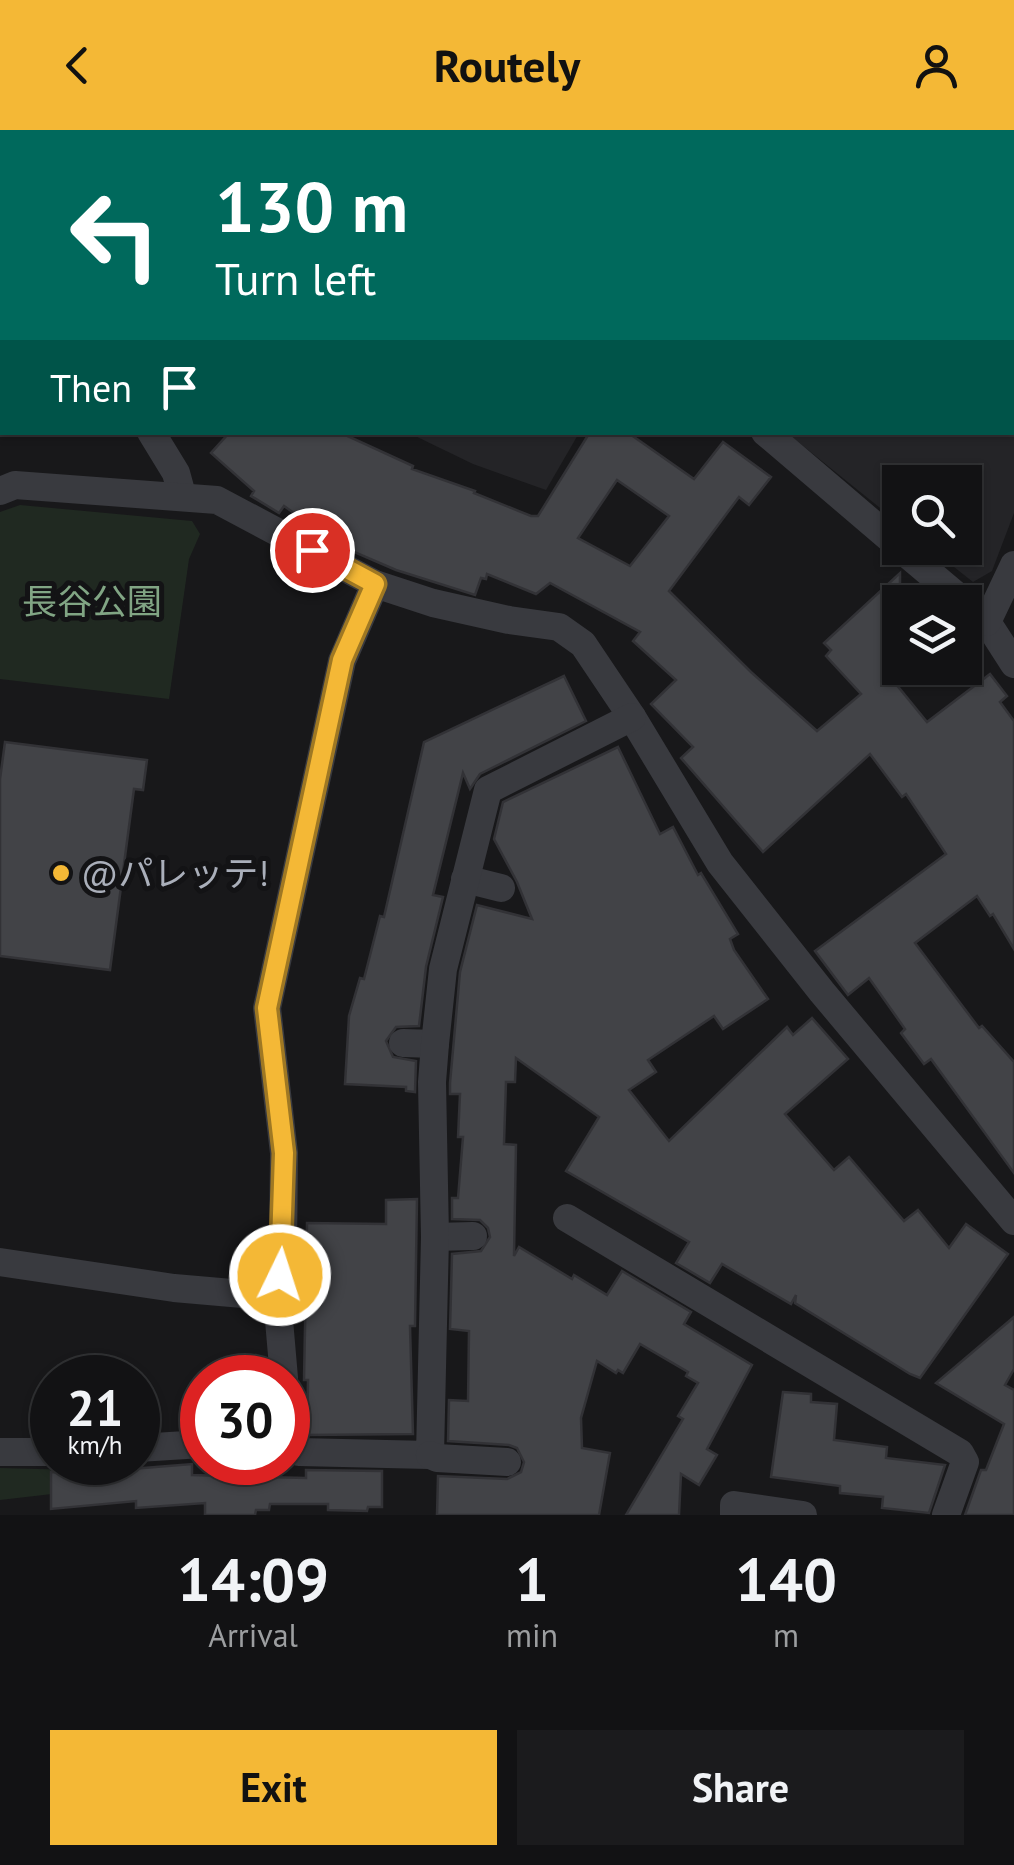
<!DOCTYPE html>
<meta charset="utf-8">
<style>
body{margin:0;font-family:"PT Sans","Noto Sans JP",sans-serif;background:#1b1b1d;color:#f1f3f6;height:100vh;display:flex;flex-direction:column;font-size:38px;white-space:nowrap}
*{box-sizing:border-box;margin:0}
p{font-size:32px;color:#9c9ea0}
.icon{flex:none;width:55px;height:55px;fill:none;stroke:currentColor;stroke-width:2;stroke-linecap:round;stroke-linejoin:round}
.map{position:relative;height:1385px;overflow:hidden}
.side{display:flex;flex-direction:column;background:#121214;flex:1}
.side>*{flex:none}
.hud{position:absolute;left:0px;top:0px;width:1015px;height:305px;box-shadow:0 2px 8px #0004,0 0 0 2px #313234;background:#00695c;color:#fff;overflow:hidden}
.controls{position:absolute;left:882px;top:335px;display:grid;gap:20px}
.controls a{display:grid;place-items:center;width:100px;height:100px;border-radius:0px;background:#121214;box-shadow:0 2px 8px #0004,0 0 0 2px #313234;font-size:50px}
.speed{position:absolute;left:30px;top:1225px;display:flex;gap:20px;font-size:50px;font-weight:700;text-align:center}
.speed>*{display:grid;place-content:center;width:130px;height:130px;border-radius:50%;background:#121214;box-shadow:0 2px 8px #0004,0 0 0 2px #313234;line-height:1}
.speed small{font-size:25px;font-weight:400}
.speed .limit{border:15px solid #d22;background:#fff;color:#111}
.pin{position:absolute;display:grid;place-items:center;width:85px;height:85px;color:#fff;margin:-42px;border:5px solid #fff;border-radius:50%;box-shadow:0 2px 10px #0007}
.me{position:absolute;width:110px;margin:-55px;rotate:4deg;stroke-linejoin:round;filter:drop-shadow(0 0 8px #0008)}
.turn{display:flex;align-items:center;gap:35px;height:210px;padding:0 50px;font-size:45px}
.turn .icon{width:130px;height:130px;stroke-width:2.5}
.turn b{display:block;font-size:70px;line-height:85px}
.then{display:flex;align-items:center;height:95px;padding:0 50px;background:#0003;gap:20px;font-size:38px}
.eta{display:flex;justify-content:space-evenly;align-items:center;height:170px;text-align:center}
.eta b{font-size:60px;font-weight:700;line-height:70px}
.button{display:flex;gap:20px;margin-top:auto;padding:20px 50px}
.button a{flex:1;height:115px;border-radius:0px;background:#f4b836;color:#111;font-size:40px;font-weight:700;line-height:115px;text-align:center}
.button a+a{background:#1b1b1d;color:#f1f3f6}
header{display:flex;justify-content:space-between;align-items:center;height:130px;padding:0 50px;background:#f4b836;color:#111;font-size:45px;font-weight:700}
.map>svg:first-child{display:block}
.built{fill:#242427}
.green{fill:#202921}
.building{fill:#424347;stroke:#323236;stroke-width:2.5;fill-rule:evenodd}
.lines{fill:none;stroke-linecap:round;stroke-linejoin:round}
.street{stroke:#393a3f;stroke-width:28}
.route-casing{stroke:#9f7823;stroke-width:25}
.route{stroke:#f4b836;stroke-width:18}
.poi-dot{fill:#f4b836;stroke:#131315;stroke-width:4}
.labels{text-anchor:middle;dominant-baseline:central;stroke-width:10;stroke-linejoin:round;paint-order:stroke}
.park-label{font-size:35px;fill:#81a584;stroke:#131315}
.poi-label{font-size:35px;fill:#aaafba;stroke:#131315;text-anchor:start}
</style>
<header><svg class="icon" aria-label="back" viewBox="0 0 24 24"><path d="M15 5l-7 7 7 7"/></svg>Routely<svg class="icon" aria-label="person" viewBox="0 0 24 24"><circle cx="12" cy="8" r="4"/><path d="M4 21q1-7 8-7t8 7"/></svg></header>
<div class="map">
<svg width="1014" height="1385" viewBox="0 0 1014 1385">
<rect width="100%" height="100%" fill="#18181a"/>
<g class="built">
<path d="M421,0H1014V383L992,441L973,452L930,418H965V352H900V394L787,303L1012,302V2Z"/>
<path d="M409,303L579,302V303L546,360L473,334Z"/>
</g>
<g class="green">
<path d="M20,375L192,391L200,404L189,429L169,569L0,549V382Z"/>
<path d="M0,1338L78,1340V1361L0,1370Z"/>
</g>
<g class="building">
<path d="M230,302H339L413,336L412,339L475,361L474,363L531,386H538L590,302H627L694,349L723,312L771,347L749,375L739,367L669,461L751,542L817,601L861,564L826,526L831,520L824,513L900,443V531L887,543L927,592L990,544L1007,566L1000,572L1014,591V819L993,784L990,786L977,766L915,813L979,898L982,896L1014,932V1043L931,929L924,934L901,903L905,899L869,848L848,865L815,821L946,724L906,664L902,667L870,624L763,722L681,628L693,617L651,574L676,550L633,511L640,502L550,453L536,464L487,444L486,449L481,448L475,465L396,440L340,416L284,376L279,383L251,366L254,361L211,323ZM617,350L669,386L630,436L578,408Z"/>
<path d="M564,546L586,591L480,644L470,659L463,643L433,765L443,767L426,837L419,896L396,897L386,911L393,927L416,931L415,962L406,961V957L345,954L349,886L360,848L364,849L380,786L384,787L424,612Z"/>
<path d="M5,612L147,630L143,660L134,659L110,840L0,826V649Z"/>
<path d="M618,617L660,704L673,697L698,745L701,743L738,804L730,809L734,820L768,869L723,899L714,886L648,930L656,942L629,960L669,1011L787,897L793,905L812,888L848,929L785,984L834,1040L849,1027L904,1091L918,1080L949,1118L966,1094L1008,1124L920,1248L910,1244L795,1173L796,1165L791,1174L722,1134L710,1153L676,1133L689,1112L566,1041L599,987L516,928L515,952H506L504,1014L516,1015L514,1126L519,1117L572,1149L574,1145L607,1165L622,1141L691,1182L684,1194L752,1235L707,1319L717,1325L699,1355L681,1344L679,1385H626L683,1289L678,1286L698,1253L686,1246L688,1242L640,1214L623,1243L618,1240L616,1243L597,1231L581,1288L582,1318L610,1323L599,1385H437L438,1346L507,1349L521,1342L524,1332L517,1318L509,1315L448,1311L449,1270L468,1271L469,1201L450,1199L452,1124L481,1121L490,1107L488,1098L480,1090L452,1089V1068H458L463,1007H458L460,964H450V953L460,842L477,775L532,789L517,752L494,709L503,672Z"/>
<path d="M417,1069L415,1196H410L413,1304L307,1305L308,1250H304L307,1093L386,1094V1070Z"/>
<path d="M1014,1187V1239L1005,1255L1014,1260V1385H965L981,1340H986L1004,1294L936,1253Z"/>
<path d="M783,1262L811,1264V1272L837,1274L834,1310L887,1317L886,1328L945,1335L929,1383L882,1378L883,1367L840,1363V1356L771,1347Z"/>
<path d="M192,1334V1345L306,1348V1340L382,1341V1377H368L367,1381L328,1380V1374H270L269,1380H256L255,1385H205V1373L136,1378V1371L51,1379V1342L119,1344V1340Z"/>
</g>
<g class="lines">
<g class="street">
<path d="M389,0L390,2"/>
<path d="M151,302L176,343L182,365"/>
<path d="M765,302L900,417"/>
<path d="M0,361L15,355L217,370L375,454L433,473L509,490L559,497L583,514L632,587L720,733L822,862L1014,1091"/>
<path d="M900,418L964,472"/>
<path d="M965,473L987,492L1014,534"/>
<path d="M987,492L1014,435"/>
<path d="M465,749L501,758"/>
<path d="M403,913L435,914"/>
<path d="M567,1088L960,1323L965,1332L946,1385"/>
<path d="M435,1107L473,1106"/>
<path d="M0,1132L174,1158L277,1167"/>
<path d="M284,1248L277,1167L283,1123L284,1023L267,878L342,531L375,454"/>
<path d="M288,1294L289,1316L299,1322L430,1325L435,1107L432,952L435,914L443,839L488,660L632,587"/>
<path d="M138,1318L202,1314"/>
<path d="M0,1322H52"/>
<path d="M430,1325L437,1328L507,1332"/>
<path d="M734,1385V1375L803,1385"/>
</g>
</g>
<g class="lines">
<defs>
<path id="route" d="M280,1145L284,1023L267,878L342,530L375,454L312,420"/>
</defs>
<use href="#route" class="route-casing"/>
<use href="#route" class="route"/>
</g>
<circle class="poi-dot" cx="61" cy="743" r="10"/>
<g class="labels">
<g class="park-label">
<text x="92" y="471">長谷公園</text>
</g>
<g class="poi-label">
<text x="81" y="743">@パレッテ!</text>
</g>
</g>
</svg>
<div class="controls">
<a><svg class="icon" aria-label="search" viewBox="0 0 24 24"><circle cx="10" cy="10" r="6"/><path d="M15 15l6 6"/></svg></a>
<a><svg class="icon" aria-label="layers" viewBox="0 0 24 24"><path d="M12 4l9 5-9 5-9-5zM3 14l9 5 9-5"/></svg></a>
</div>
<div class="speed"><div>21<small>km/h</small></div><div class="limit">30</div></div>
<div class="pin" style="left:312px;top:420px;background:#d93025"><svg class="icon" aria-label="arrive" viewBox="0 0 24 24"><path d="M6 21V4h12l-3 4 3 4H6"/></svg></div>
<svg class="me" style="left:280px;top:1145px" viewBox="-20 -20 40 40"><circle r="17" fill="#f4b836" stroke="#fff" stroke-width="3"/><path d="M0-11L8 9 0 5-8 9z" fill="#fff"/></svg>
<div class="hud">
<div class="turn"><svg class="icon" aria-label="left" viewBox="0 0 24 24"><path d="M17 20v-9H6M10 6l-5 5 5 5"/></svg><div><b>130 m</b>Turn left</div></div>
<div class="then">Then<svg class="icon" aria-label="arrive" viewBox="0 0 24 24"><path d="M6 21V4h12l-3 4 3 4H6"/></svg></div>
</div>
</div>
<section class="side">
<div class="eta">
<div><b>14:09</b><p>Arrival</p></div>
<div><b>1</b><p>min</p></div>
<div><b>140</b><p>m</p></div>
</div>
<div class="button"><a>Exit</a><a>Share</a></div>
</section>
